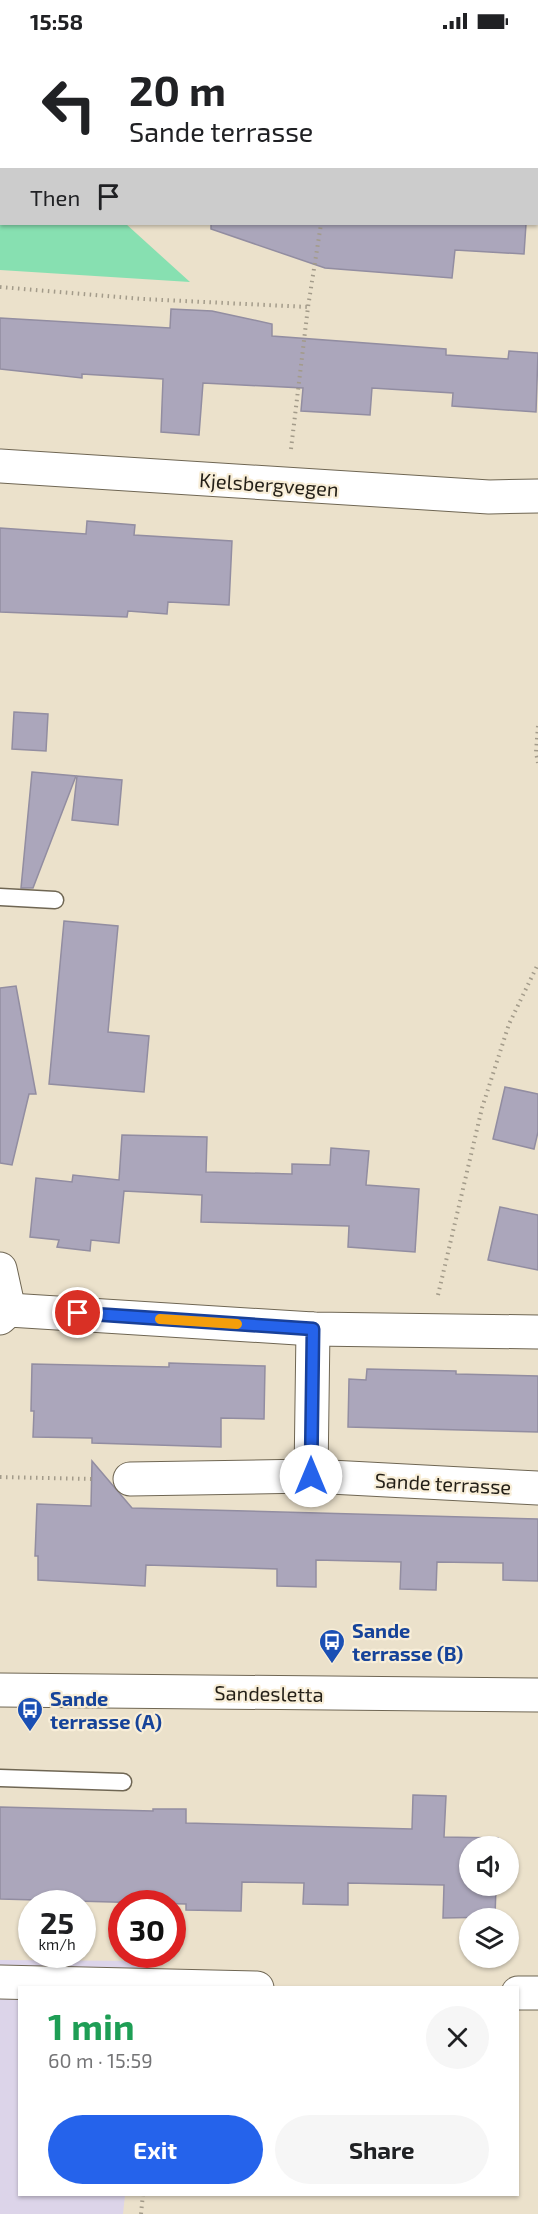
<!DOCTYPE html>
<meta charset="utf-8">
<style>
body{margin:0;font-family:"Exo 2",sans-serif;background:#f6f6f6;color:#202124;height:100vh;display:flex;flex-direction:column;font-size:22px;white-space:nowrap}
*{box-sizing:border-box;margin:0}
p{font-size:20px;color:#757577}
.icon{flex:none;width:33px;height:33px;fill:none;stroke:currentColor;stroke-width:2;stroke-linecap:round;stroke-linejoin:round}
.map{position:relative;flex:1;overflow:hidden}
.drawer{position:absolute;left:18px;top:1944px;width:501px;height:210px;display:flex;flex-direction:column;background:#fff;border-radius:0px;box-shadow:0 2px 4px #0004}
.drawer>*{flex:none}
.guide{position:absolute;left:0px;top:0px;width:538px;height:183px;box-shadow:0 2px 4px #0004;background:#fff;color:#202124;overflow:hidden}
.tools{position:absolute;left:459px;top:1794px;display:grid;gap:12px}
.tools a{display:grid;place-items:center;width:60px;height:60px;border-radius:50%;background:#fff;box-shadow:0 2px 4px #0004;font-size:30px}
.speed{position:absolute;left:18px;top:1848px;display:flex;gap:12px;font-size:30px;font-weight:700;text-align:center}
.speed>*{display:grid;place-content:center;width:78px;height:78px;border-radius:50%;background:#fff;box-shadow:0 2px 4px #0004;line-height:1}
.speed small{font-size:15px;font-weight:400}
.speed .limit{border:9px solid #d22;background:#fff;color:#111}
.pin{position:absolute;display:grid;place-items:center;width:51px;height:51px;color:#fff;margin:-26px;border:3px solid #fff;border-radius:50%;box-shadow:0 2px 6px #0007}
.me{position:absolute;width:66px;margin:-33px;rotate:0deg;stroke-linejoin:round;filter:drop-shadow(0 0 4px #0008)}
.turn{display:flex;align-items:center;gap:21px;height:126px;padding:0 30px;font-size:27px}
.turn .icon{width:78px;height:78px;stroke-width:2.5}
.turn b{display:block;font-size:42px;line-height:51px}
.then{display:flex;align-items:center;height:57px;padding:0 30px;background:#0003;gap:12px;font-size:22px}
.round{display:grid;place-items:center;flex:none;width:63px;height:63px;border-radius:32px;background:#f6f6f6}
.headline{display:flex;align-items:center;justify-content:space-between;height:102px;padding:0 30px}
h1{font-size:36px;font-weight:700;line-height:45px;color:#1e9e55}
.action{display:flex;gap:12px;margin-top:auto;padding:12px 30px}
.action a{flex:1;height:69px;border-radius:36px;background:#2563eb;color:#fff;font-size:24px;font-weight:700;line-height:69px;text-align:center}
.action a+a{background:#f6f6f6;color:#202124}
.status{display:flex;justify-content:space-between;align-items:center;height:42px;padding:0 30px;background:#fff;direction:ltr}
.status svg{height:16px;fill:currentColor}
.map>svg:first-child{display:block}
.commercial{fill:#dcd4e9}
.green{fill:#87e0b1}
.building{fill:#aba6bb;stroke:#928da1;stroke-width:1.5}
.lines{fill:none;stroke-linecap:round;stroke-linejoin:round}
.service-casing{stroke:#6f6653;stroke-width:19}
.minor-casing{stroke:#6f6653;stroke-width:35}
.tertiary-casing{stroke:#6f6653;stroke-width:35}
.path{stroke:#a39b8a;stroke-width:4;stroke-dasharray:1.5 4.5;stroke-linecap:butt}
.service{stroke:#fff;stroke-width:16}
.minor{stroke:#fff;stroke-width:33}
.tertiary{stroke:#fff;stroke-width:33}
.route-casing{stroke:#184099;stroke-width:15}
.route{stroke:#2563eb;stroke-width:10}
.slow{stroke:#f59e0b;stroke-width:10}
.labels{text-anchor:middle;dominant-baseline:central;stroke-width:4.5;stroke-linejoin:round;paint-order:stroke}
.street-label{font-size:20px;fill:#231f17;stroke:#f8eed8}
.transit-label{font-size:20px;font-weight:bold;fill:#164399;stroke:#f8eed8;text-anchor:start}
</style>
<div class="status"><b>15:58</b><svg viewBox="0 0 49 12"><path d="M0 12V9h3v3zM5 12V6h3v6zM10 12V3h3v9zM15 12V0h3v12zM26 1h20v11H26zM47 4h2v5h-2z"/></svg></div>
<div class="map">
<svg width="538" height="2172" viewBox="0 0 538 2172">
<rect width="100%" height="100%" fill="#ebe1cb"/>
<path class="commercial" d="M0,1918L148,1919L145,1945L20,1946V2152L125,2153L123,2172H0Z"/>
<path class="green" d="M0,67L2,182H126L190,240L0,228Z"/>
<g class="building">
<path d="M211,182H526L524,212L455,208L452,236L325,226L211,187Z"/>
<path d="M171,267L212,269L272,282V294L446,307V313L508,317L509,309L538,311L536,370L452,364L453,351L372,346L370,373L301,369L303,346L203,341L199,393L161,390L163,337L82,332V336L0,327V276L170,286Z"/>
<path d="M87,479L135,483L134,493L232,499L229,563L168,560L167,572L128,569L127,575L0,570V486L86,492Z"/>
<path d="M14,670L48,672L46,709L12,707Z"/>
<path d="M32,730L76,734L33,846H21Z"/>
<path d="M77,734L122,738L118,783L72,778Z"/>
<path d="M64,879L118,884L108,990L149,994L144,1050L49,1042Z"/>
<path d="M16,944L36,1052H29L12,1123L0,1121V946Z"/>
<path d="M505,1045L538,1052V1090L534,1107L493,1097Z"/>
<path d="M122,1093L207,1095L206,1130L292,1132V1122L330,1123L331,1106L369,1109L366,1143L419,1147L415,1210L348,1205L349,1184L201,1180L202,1153L124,1149L119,1201L91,1198L90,1209L57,1205L59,1198L30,1195L36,1136L72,1140L73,1133L119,1138Z"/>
<path d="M500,1165L538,1173V1228L488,1218Z"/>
<path d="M169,1321L265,1324L264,1377L221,1376V1405L92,1401V1396L33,1395L34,1369H31L32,1322L169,1325Z"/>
<path d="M367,1327L456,1329V1332L538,1334V1390L348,1385L349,1337L366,1338Z"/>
<path d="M92,1419L132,1466L538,1477V1539L503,1538V1521L437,1520L436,1548L400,1547L401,1520L316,1518V1545L277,1544V1527L146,1523L145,1544L38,1538V1514H35L37,1462L91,1464Z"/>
<path d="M413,1753L446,1754L444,1795L498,1796V1804H470V1844H496L495,1875L443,1876L444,1843L348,1841V1863L303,1862L304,1841L242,1840L241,1869L186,1868V1862L0,1857V1765L153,1769V1767H186V1781L412,1787Z"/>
</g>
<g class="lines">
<defs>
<g id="service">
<path d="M0,855L55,858"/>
<path d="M0,1736L123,1740"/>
</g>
<g id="minor">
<path d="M142,0L144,2"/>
<path d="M537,88H538"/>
<path d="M0,424L489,455L538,454"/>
<path d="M0,1227L9,1268"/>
<path d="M0,1276L9,1268L313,1287L538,1290"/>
<path d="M311,1434L313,1287"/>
<path d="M130,1437L311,1434L538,1446"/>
<path d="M0,1940L257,1946"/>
<path d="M518,1951H538"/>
</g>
<path id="tertiary" d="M0,1648L538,1653"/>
</defs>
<use href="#service" class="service-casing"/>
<use href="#minor" class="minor-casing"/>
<use href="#tertiary" class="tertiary-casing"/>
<g class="path">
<path d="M98,2L100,0"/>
<path d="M347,2V0"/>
<path d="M0,115L2,113"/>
<path d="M0,245L143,257L308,265"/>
<path d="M291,407L308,265L321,182"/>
<path d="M538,684L536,710L538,721"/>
<path d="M438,1253L482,1066L509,982L538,922"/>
<path d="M0,1435L95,1437"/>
<path d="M141,2172L143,2152"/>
</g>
<use href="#service" class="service"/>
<use href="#minor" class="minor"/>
<use href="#tertiary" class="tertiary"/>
</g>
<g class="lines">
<defs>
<path id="route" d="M78,1271L313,1287L311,1434"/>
</defs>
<use href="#route" class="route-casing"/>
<use href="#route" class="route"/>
<path class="slow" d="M160,1277L237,1282"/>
</g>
<defs>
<symbol id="bus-pin" viewBox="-11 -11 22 30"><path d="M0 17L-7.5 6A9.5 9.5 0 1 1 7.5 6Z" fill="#1a4fb4" stroke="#f8eed8"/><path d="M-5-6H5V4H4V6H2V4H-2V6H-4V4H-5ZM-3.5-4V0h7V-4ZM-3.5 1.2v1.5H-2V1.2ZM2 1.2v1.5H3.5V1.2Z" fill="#fff"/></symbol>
</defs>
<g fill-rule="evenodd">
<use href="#bus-pin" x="317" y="1585" width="30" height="40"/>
<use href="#bus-pin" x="15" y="1653" width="30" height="40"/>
</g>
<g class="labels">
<g class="street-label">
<text transform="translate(269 442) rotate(4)">Kjelsbergvegen</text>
<text transform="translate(443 1441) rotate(3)">Sande terrasse</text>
<text transform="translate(269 1651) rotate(1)">Sandesletta</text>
</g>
<g class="transit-label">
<text x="352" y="1588">Sande<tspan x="352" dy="23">terrasse (B)</tspan></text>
<text x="50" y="1656">Sande<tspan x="50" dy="23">terrasse (A)</tspan></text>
</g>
</g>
</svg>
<div class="tools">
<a><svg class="icon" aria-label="sound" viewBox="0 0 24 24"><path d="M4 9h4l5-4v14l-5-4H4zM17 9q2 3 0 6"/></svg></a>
<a><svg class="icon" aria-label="layers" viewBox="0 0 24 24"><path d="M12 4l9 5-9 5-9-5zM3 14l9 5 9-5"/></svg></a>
</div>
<div class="speed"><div>25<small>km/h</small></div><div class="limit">30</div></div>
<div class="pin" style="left:78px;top:1271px;background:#d93025"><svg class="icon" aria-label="arrive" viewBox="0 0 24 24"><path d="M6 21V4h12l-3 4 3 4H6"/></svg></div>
<svg class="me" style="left:311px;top:1434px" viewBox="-20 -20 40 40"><circle r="19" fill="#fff"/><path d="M0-13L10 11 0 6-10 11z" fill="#2563eb"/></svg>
<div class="guide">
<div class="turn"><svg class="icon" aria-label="left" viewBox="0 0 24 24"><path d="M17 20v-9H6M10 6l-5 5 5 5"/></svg><div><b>20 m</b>Sande terrasse</div></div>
<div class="then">Then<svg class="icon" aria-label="arrive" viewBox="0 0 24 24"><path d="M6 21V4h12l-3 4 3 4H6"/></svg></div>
</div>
<section class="drawer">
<div class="headline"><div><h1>1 min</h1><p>60 m · 15:59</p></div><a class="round"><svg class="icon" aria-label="close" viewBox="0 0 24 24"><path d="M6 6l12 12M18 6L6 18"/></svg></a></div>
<div class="action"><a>Exit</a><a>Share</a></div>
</section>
</div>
